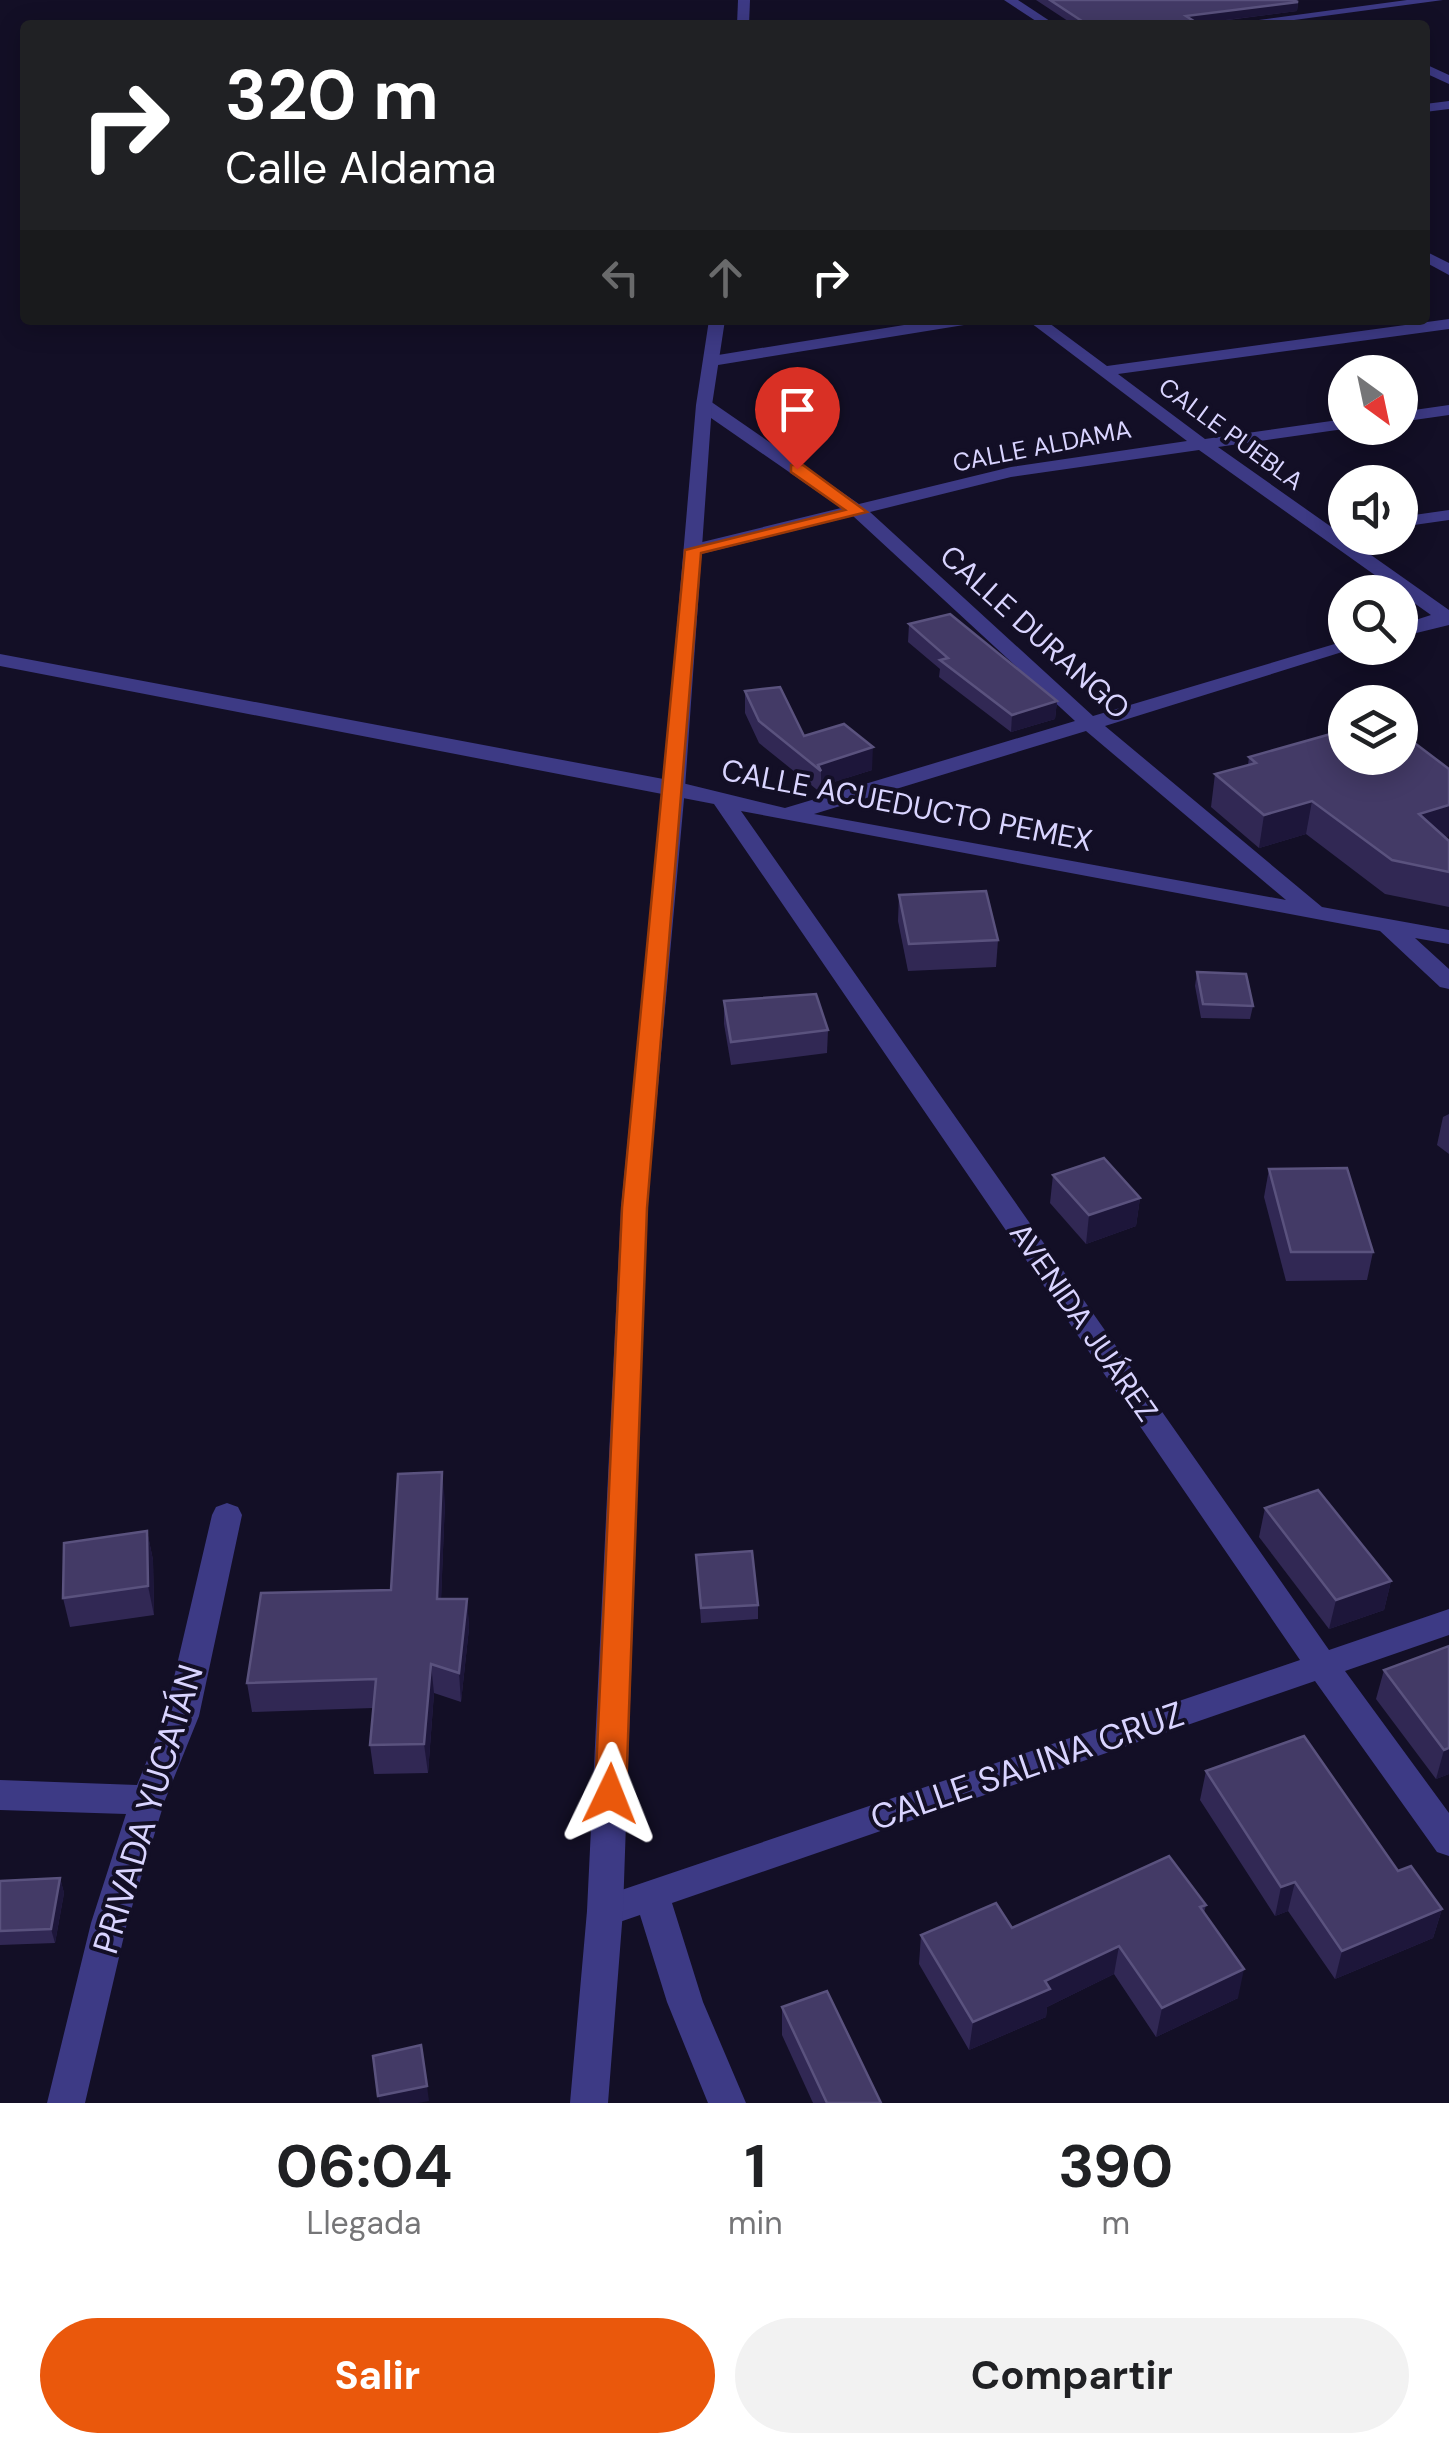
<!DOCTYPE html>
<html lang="es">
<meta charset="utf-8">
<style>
body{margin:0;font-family:"DM Sans",sans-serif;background:#f2f2f2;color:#202124;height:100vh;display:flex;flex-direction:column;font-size:38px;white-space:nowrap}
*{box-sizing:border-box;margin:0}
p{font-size:32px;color:#757577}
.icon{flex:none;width:55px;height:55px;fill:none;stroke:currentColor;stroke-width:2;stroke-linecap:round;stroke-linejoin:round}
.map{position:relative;height:2103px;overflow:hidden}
.details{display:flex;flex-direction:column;background:#fff;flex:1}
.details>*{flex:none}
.guide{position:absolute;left:20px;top:20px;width:1410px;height:305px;border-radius:10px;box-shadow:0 5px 25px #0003;background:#202124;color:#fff;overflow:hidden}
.needle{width:65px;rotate:147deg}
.fabs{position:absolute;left:1328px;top:355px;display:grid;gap:20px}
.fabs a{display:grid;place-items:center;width:90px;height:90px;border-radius:50%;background:#fff;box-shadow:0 5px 25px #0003;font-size:50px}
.pin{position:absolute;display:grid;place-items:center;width:85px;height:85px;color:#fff;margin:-102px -42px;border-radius:50% 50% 50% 0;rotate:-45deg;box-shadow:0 0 10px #0007}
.pin .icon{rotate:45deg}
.me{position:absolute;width:110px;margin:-55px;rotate:2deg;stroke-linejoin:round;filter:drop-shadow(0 0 8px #0008)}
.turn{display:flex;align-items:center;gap:35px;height:210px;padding:0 40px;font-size:45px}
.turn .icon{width:130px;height:130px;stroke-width:2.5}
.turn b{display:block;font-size:70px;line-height:85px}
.lanes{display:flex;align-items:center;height:95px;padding:0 40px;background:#0003;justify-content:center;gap:50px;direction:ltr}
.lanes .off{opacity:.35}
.eta{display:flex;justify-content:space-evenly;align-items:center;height:170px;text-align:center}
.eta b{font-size:60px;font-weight:700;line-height:70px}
.action{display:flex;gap:20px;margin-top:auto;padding:20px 40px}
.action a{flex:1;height:115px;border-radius:60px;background:#ea580c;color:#fff;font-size:40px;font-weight:700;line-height:115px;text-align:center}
.action a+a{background:#f2f2f2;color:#202124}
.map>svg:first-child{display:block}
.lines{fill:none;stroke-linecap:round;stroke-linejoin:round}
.minor{fill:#3d3a85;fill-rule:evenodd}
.tertiary{fill:#3d3a85;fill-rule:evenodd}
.wall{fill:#312854}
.shaded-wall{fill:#1d163a}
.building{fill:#433a66;stroke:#5a527e;stroke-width:2.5}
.route{fill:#ea580c;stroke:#983908;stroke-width:2.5}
.labels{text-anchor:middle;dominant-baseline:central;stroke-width:8;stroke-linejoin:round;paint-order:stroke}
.far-street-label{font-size:25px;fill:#d9d4ff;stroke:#130f26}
.street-label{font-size:30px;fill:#d9d4ff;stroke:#130f26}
.near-street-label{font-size:35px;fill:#d9d4ff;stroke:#130f26}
</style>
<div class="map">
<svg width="1449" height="2103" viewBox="0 0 1449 2103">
<rect width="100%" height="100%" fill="#130f26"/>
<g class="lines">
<g class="minor">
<path d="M1004,0H1018L1056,25H1042Z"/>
<path d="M1407,0H1443L1257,25H1221Z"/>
<path d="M1425,64L1449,75V84L1425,73Z"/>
<path d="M1449,101V109L1425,112V104Z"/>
<path d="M1425,251L1449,263V275L1425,262Z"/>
<path d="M1449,319V329L1118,374L1205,439L1345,419V428H1351L1218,447L1449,610V625L1400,637V625L1431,615L1199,450L1011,477L870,512L1093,716L1338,643L1345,641V648H1355L1105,726L1322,907L1449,930V944L1415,938L1449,969V989L1440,987L1380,931L741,811L1329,1650L1449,1609V1635L1345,1671L1449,1813V1856L1437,1852L1315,1681L672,1903L703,2002L746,2103H708L667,2002L640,1915L605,1927L592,1922L587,1911L592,1900L1300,1660L714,804L0,666V654L674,781L785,808L1075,721L853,516L693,556L686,554V546L841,508L698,409V401H710L859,504L1011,467L1187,441L1027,320H1045L1107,366ZM1086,731L1286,900L814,814Z"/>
<path d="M935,320H972L964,325L712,366L704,361L712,356Z"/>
<path d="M1449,405V415L1400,422V412Z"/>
<path d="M1449,510V520L1400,527V517Z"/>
<path d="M227,1503L238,1507L242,1515L199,1716L165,1800L127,1923L85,2103H47L91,1923L126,1814L0,1810V1780L137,1785L165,1716L212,1515L216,1507Z"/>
</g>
<g class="tertiary">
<path d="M738,0H750L749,25H737Z"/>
<path d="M709,320H725L712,405L685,788L647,1208L623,1911L608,2103H570L587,1911L621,1208L663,788L696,405Z"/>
</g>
</g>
<g class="wall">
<path d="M1036,0H1293L1298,2L1297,11L1198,24L1200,25H1074Z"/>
<path d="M909,624L1057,701L1055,719L1011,732L939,677L940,669L908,642Z"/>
<path d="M745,691L804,736L872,770L821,786V793L759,743L745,713Z"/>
<path d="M1249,757L1449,769V836L1445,837L1449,841V907L1385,894L1306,834L1259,848L1211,807L1215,774L1248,765Z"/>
<path d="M899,895L998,940L996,967L908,971L898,921Z"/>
<path d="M1197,972L1253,1006L1250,1019L1201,1018L1195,986Z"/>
<path d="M724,1001L828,1030L827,1053L731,1065L724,1024Z"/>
<path d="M1449,1114V1154L1437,1145L1443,1117Z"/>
<path d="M1269,1169L1373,1252L1367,1280L1286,1281L1264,1197Z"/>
<path d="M1053,1175L1140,1198L1136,1226L1086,1244L1050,1203Z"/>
<path d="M445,1501L441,1599H467L469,1628L461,1702L434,1693L428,1773L374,1774L370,1745L373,1708L252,1712L247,1683L391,1590Z"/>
<path d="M1265,1508L1391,1581L1384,1610L1329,1629L1259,1537Z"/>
<path d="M147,1531L153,1560L154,1615L70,1627L63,1598Z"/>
<path d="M696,1555L758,1605V1619L701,1623Z"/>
<path d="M1449,1646V1774L1436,1779L1376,1699L1384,1670Z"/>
<path d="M1206,1771L1398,1871L1442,1909L1433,1938L1335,1979L1288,1911L1275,1916L1200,1800Z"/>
<path d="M60,1878L64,1893L55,1943L0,1945V1881Z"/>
<path d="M1206,1905L1204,1913L1238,1998L1156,2037L1114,1974L1047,2007L1046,2017L969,2050L919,1964L921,1935L1012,1928Z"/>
<path d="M782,2007L881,2103H813L782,2035Z"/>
</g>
<g class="shaded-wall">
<path d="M1298,2L1297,11L1185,25L1186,16Z"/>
<path d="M1057,701L1055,719L1011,732L1012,715Z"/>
<path d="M873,747L872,770L821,786V771L818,765Z"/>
<path d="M1312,801L1306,834L1259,848L1264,815Z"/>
<path d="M1449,805V836L1413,848L1419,814Z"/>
<path d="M1140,1198L1136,1226L1086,1244L1089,1215Z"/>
<path d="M442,1472L445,1501L440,1628L437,1599Z"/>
<path d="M147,1531L153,1560L154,1615L148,1586Z"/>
<path d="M1391,1581L1384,1610L1329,1629L1336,1600Z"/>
<path d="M467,1599L469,1628L461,1702L459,1673Z"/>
<path d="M431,1664L434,1693L428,1773L424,1744Z"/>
<path d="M1449,1748V1774L1436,1779L1444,1750Z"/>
<path d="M60,1878L64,1893L55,1943L51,1929Z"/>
<path d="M1295,1882L1288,1911L1275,1916L1281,1887Z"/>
<path d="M1442,1909L1433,1938L1335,1979L1342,1951Z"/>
<path d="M1119,1946L1114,1974L1047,2007L1046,2017L969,2050L973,2022L1045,1981Z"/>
<path d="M1244,1969L1238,1998L1156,2037L1162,2008Z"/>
<path d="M427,2086L429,2101L418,2103H380L378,2096Z"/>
</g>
<g class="building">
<path d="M1050,0H1293L1298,2L1186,16L1200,25H1088Z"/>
<path d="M950,614L1057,701L1012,715L940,660L948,658L909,624Z"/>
<path d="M780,687L804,736L844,724L873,747L818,765L821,771L759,721L745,691Z"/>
<path d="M1345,730V758H1400V732L1449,769V805L1419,814L1449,841V872L1392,860L1312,801L1264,815L1215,774L1256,763L1249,757Z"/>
<path d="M986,891L998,940L909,944L899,895Z"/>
<path d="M1197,972L1246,974L1253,1006L1203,1004Z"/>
<path d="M816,994L828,1030L731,1042L724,1001Z"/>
<path d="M1104,1158L1140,1198L1089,1215L1053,1175Z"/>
<path d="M1347,1168L1373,1252H1291L1269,1169Z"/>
<path d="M442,1472L437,1599H467L459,1673L431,1664L424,1744L370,1745L376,1679L247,1683L261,1593L391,1590L398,1474Z"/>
<path d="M1318,1490L1391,1581L1336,1600L1265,1508Z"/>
<path d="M147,1531L148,1586L63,1598L64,1543Z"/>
<path d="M752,1551L758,1605L701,1608L696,1555Z"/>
<path d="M1449,1646V1748L1444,1750L1384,1670Z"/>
<path d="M1304,1736L1398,1871L1411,1866L1442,1909L1342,1951L1295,1882L1281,1887L1206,1771Z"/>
<path d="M1169,1856L1206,1905L1200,1907L1244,1969L1162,2008L1119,1946L1045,1981L1050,1989L973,2022L921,1935L996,1903L1012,1928Z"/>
<path d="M60,1878L51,1929L0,1931V1881Z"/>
<path d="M827,1991L881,2103H827L782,2007Z"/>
<path d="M421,2045L427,2086L378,2096L373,2056Z"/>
</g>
<path class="route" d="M791,465H803L867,512L701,553L647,1208L626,1794L621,1803L610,1807L599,1803L595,1794L622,1208L685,550L845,510L791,472Z"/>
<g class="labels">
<g class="far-street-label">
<text transform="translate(1231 434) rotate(36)">CALLE PUEBLA</text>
<text transform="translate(1042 446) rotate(-11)">CALLE ALDAMA</text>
</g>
<g class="street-label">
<text transform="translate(1035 632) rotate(42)">CALLE DURANGO</text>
<text transform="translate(907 805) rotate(11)">CALLE ACUEDUCTO PEMEX</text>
<text transform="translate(1084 1322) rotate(55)">AVENIDA JUÁREZ</text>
</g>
<g class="near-street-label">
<text transform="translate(1027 1766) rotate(-19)">CALLE SALINA CRUZ</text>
<text transform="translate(148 1809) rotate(-73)">PRIVADA YUCATÁN</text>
</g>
</g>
</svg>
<div class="fabs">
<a><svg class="needle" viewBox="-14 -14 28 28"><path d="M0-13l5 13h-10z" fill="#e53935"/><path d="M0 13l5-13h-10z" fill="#757577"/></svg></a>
<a><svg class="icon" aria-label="sound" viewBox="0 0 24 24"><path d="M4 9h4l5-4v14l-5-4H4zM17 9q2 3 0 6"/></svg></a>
<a><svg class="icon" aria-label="search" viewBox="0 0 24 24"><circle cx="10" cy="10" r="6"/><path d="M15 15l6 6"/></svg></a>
<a><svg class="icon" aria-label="layers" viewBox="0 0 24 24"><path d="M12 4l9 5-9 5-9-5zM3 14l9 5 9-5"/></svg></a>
</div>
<div class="pin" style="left:797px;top:469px;background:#d93025"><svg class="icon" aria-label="arrive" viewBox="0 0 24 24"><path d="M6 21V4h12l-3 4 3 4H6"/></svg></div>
<svg class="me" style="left:610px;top:1794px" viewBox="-20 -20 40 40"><path d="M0-17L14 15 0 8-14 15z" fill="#ea580c" stroke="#fff" stroke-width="4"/></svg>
<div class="guide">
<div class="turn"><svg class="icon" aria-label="right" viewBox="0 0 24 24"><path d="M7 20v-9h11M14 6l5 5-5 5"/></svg><div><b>320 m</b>Calle Aldama</div></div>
<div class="lanes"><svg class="icon off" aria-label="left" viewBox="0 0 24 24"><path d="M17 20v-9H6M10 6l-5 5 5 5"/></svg><svg class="icon off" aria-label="ahead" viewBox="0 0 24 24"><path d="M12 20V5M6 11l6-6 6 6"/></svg><svg class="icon" aria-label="right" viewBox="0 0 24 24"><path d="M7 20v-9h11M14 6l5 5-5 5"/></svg></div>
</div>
</div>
<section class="details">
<div class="eta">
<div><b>06:04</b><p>Llegada</p></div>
<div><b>1</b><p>min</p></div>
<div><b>390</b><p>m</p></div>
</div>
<div class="action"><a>Salir</a><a>Compartir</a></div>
</section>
